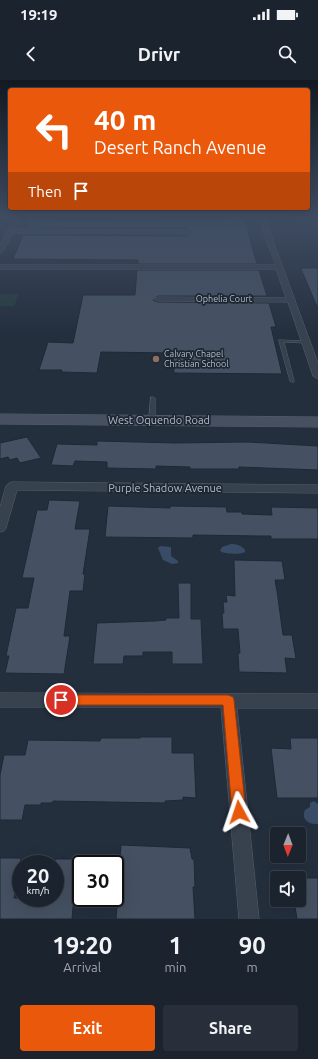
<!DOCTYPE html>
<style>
body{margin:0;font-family:Ubuntu,sans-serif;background:#282f3a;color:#f1f3f6;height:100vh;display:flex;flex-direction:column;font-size:15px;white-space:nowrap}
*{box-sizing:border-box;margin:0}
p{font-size:13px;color:#a0a4aa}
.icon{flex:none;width:22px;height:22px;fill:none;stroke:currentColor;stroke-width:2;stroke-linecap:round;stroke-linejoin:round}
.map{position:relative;height:839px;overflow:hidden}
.drawer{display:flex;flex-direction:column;background:#1b232e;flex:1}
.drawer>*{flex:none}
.top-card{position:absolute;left:8px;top:8px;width:302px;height:122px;border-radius:4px;box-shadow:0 4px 16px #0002,0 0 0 1px #39404a;background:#ea580c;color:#fff;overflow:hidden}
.needle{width:26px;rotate:181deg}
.controls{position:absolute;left:270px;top:747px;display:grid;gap:8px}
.controls a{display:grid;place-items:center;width:36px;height:36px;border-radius:4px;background:#1b232e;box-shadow:0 4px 16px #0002,0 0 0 1px #39404a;font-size:20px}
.speed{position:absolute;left:12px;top:775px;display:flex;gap:8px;font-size:20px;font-weight:700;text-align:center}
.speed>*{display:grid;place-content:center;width:52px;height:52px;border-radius:50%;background:#1b232e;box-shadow:0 4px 16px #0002,0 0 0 1px #39404a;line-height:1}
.speed small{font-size:10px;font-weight:400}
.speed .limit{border:2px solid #111;border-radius:6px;background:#fff;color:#111}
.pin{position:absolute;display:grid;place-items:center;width:34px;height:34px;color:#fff;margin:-17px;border:2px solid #fff;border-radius:50%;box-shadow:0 1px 4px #0007}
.me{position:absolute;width:44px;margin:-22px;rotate:355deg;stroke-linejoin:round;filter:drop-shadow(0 0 3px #0008)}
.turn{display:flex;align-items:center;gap:14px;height:84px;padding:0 20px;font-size:18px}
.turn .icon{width:52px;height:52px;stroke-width:2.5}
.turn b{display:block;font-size:28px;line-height:34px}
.then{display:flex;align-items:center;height:38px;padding:0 20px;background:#0003;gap:8px;font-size:15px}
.eta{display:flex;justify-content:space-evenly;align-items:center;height:68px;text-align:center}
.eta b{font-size:24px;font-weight:700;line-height:28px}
.button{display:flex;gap:8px;margin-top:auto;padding:8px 20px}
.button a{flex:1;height:46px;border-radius:4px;background:#ea580c;color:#fff;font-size:16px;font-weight:700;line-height:46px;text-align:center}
.button a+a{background:#282f3a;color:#f1f3f6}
.status{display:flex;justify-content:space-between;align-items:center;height:28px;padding:0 20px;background:#1b232e;direction:ltr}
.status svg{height:11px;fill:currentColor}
header{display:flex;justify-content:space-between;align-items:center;height:52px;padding:0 20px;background:#1b232e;font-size:18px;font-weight:700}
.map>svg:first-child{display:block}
.green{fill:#263c3f}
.water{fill:#394c67}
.building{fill:#455162;stroke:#1f2835}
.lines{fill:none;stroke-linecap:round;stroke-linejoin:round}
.lane-casing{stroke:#565f6c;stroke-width:1}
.street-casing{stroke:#565f6c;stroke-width:1}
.secondary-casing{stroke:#565f6c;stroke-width:1}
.lane{fill:#38414e;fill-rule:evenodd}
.street{fill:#38414e;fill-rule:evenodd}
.secondary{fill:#465061;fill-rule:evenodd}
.route{fill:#ea580c;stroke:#983908}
.education-dot{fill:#8d6e63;stroke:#1d2633;stroke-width:1.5}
.labels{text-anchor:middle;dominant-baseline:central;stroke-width:3.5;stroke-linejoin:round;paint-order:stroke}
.far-street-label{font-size:9px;fill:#b4bcc9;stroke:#1d2633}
.far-poi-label{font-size:9px;fill:#b4bcc9;stroke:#1d2633;text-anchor:start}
.street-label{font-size:11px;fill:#b4bcc9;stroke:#1d2633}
</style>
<div class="status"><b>19:19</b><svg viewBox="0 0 49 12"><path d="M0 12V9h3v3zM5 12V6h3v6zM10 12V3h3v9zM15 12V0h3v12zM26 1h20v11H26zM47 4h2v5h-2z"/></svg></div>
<header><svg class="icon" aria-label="back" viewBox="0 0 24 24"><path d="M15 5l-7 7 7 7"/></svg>Drivr<svg class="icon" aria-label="search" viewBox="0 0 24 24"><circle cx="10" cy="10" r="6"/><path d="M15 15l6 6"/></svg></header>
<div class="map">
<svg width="318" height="839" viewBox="0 0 318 839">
<rect width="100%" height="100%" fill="#242f3e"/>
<path class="green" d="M0,214H19L14,226H0Z"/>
<g class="water">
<path d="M231,464C237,464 242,466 245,470V472C241,475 224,474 220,471L222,467Z"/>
<path d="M160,466L171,467V476L178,481V483L172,484L163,480L158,468Z"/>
<path d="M314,721L318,724V744C308,745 301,739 305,730L310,727V723Z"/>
</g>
<g class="building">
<path d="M226,136L244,137L257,184H138V180L13,179L23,155L187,156L191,152L187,148H27L31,139L156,142V139H226Z"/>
<path d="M302,188H318V229L301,189Z"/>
<path d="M137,190H259L267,216H158L153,220L158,222L269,223L276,247H271L282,294L174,293L173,273L101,272L97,293L61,292L62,290H39L48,262L73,263L83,215H135Z"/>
<path d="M27,357L41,378L20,383L17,378L10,380L8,377L0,379V363Z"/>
<path d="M97,361L175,363L248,362L318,366V390L239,387V389H190V387L156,386V389L107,388V382L75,381L73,386L51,385L57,364L97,365Z"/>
<path d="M49,420L80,421L75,449H90L83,494H85L83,511H70L64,556H70L64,594L5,593L9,576H6L16,528H28L34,498H22L37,430H47Z"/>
<path d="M108,426L170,428V426L226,427L227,432H242V434L272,435L271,427L318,428V459H271V456H262L193,455V458L105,457Z"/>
<path d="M234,480L282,481L285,500H275L277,511L283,555H292L296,579L285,578L287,593L239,592L238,573H240L238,549H223L222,533H224L223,522H227L226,515L235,516Z"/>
<path d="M178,503H191V539H201L203,584H172V572H143V576H124L123,584H93L97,543L155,541L166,540V538H179Z"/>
<path d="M141,657H172V673H194L196,718L183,717V720L165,721V723L53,721L52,723H41V725H25L22,740H0V695L4,675H25L28,660L100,661L101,658H140Z"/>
<path d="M290,658H318V718H277L271,668L291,669Z"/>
<path d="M121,765L190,768L192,779H194L195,807H193L195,839H116Z"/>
<path d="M0,778H21L14,818H55V779H77L72,839H0Z"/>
<path d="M299,798H318V839H297L294,820H299Z"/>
</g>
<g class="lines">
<defs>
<g id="lane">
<path d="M279,260L306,261L308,262L306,263L284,262L294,301V302H292L290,301L279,261Z"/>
<path d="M151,317H153L155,318V340L152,342L149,340Z"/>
</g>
<g id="street">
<path d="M16,136H22L15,149L187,150L190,152L187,154L13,153L3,171L0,173V165Z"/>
<path d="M258,136H264L318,283V299L313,296L288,222L158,221L154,219L158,217L286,218L276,189H0V185H275Z"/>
<path d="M12,402L318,405V413L17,410L6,448L4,451L0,452V427L6,406L8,404Z"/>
<path d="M0,613L318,614V628H237L259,839H239L221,627H0Z"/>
</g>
<path id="secondary" d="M0,334L318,337V347L0,344Z"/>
</defs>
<use href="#lane" class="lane-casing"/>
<use href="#street" class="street-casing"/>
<use href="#secondary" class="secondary-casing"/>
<use href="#lane" class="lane"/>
<use href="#street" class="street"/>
<use href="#secondary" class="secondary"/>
</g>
<linearGradient id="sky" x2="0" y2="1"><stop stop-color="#141a22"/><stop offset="0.54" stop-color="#3f4d63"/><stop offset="1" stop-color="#3f4d63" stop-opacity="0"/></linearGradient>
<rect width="318" height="253" fill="url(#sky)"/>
<path class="route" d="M61,615H228L233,617L234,620L246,732L244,737L239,739L234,737L232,732L223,625H61L57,624L55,620L57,617Z"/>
<circle class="education-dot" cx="156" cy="279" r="4"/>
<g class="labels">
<g class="far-street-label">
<text x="224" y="219">Ophelia Court</text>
</g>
<g class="far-poi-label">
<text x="164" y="274">Calvary Chapel<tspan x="164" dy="10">Christian School</tspan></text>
</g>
<g class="street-label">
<text x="159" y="340">West Oquendo Road</text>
<text x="165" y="408">Purple Shadow Avenue</text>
</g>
</g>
</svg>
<div class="controls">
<a><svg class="needle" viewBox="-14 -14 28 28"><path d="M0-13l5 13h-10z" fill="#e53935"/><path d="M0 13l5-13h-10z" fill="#a0a4aa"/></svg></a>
<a><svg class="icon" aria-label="sound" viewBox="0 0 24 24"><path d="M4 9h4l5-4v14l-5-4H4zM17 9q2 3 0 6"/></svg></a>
</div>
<div class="speed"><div>20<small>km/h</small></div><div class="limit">30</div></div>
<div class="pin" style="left:61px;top:620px;background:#d93025"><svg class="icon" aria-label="arrive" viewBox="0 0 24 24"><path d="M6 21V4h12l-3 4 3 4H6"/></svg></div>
<svg class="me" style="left:239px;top:732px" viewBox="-20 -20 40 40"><path d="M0-17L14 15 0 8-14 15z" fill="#ea580c" stroke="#fff" stroke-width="4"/></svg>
<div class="top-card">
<div class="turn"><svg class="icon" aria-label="left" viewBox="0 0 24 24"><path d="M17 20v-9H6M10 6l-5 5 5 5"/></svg><div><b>40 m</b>Desert Ranch Avenue</div></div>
<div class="then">Then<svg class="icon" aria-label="arrive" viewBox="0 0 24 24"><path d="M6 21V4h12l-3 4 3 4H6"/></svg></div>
</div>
</div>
<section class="drawer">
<div class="eta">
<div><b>19:20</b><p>Arrival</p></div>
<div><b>1</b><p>min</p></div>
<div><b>90</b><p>m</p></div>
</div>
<div class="button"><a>Exit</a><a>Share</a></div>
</section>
